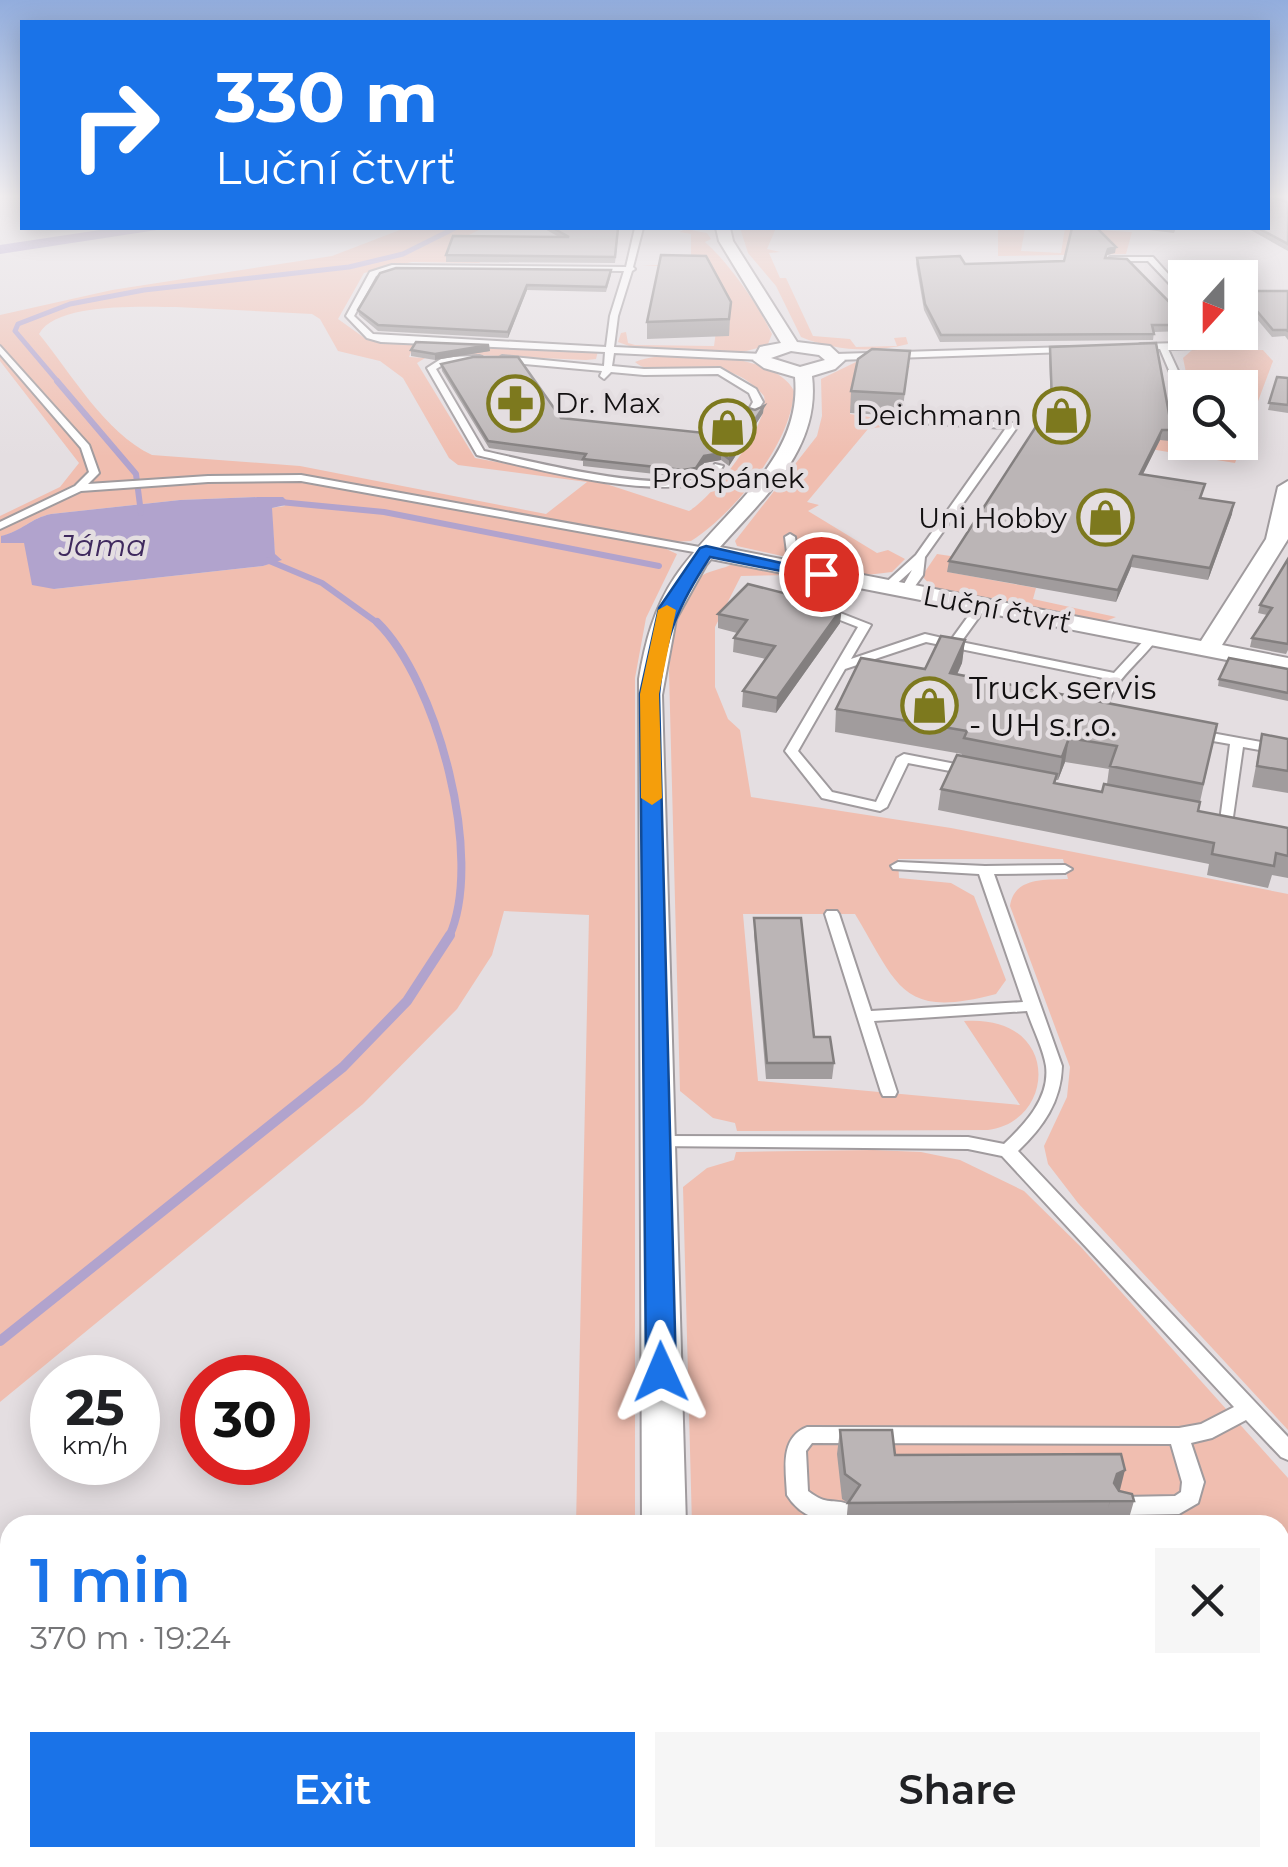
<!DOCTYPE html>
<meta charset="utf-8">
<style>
body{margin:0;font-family:Montserrat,sans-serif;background:#f6f6f6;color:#202124;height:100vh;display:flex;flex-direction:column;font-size:38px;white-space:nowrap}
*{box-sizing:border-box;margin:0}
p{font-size:32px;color:#757577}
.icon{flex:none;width:55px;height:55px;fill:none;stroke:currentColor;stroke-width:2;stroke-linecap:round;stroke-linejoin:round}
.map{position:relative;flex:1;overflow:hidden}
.panel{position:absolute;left:0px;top:1515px;width:1290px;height:352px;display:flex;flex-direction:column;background:#fff;border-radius:30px 30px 0 0;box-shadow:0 5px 25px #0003}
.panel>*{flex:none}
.banner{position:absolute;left:20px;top:20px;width:1250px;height:210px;border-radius:0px;box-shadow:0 5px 25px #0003;background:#1a73e8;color:#fff;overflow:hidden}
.needle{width:65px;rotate:201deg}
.tools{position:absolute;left:1168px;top:260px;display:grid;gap:20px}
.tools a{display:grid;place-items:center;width:90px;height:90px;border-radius:0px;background:#fff;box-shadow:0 5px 25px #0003;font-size:50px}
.speed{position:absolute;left:30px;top:1355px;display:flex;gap:20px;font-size:50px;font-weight:700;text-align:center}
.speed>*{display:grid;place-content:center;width:130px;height:130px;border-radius:50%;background:#fff;box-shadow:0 5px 25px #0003;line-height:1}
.speed small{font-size:25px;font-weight:400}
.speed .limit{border:15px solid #d22;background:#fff;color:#111}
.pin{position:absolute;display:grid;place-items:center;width:85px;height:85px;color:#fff;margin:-42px;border:5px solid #fff;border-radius:50%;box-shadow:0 2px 10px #0007}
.me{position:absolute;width:110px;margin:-55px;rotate:359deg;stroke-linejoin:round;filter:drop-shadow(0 0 8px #0008)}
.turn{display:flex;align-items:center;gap:35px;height:210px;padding:0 30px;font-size:45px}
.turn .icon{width:130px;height:130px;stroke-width:2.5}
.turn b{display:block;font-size:70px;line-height:85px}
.round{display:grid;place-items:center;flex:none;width:105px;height:105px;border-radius:0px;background:#f6f6f6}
.headline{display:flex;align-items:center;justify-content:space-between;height:170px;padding:0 30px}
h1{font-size:60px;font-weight:600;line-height:75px;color:#1a73e8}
.cta{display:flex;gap:20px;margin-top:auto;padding:20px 30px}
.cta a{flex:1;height:115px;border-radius:0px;background:#1a73e8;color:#fff;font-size:40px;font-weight:600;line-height:115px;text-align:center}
.cta a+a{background:#f6f6f6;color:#202124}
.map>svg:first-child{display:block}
.green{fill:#f0beb0;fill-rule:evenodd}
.water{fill:#b1a3cd}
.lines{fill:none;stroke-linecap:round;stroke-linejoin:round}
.stream-far3{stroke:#b1a3cd;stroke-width:5}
.stream-far2{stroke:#b1a3cd;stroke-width:6}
.stream-far1{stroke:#b1a3cd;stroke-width:8}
.stream{stroke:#b1a3cd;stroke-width:10}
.service-casing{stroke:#a09b9e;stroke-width:4}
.minor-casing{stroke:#a09b9e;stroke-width:4}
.primary-casing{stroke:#bdbcbc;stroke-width:4}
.service{fill:#fff;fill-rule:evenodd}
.minor{fill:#fff;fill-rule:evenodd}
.primary{fill:#f8d4fb;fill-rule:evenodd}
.wall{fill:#a19c9d;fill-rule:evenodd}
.shaded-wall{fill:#837f7f}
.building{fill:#bbb5b6;stroke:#837f7f;stroke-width:2.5}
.route{fill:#1a73e8;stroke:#114b97;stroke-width:2.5}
.slow{fill:#f59e0b}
.labels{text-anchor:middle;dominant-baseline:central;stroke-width:9;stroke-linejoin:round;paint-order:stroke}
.far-poi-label{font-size:28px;fill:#121011;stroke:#e4dee1;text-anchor:end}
.far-street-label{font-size:28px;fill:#121011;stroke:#e4dee1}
.far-water-label{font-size:30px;font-style:italic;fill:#3f295e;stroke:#e4dee1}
.poi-label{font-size:32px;fill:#121011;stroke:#e4dee1;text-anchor:start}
</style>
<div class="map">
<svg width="1288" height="1867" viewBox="0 0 1288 1867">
<rect width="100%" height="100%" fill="#e4dee1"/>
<g class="green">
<path d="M405,228H483L465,237L480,263L412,262L364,273L338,319L366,339L598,351L596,359L586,360L411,352L409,357L425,358L417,363L475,458L594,480L689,511C713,497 771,423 764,396C720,344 660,385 635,362C670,347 776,353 794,391C792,442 734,514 691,541L669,542L328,479L329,485L662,547L677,554L646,618L635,678V1525H576L589,915L504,911L492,955L457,1009L363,1104L0,1402V516L60,487L79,463L0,361V315L112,290L332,256ZM176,307L312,314L320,319L338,351L380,361L403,378L449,458L458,465L587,482L546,514L300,466L152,455C105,433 71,373 39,334C56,302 143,307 176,307ZM258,497H281L285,506L271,508L275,555L281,559L263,566L54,589L24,543H7L2,536C22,531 31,518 51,514L180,500Z"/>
<path d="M740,228H776L767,249L780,252L769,253L780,278H786L813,336L850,339L856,347L897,346L894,338L906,337L908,344C873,353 835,351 801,337L776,286L748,253Z"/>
<path d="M998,228H1025L1021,251L1061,253L1065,228L1132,232L1126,254L998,256Z"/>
<path d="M686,229L707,233L711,239L705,242C729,263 758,305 772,334L768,344C731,362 672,349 632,347L618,342L621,333L626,332L628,343L635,345L714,346L720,302L696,268L642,265H700L691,260V234L679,232Z"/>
<path d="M1192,350H1263L1273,361L1235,463L1053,433L1240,442V388L1189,387L1183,358Z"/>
<path d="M858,361L906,363L910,367L857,380L850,414L908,423L868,429L807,502L819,505L808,511L877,553L888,550L905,559L892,572L867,575L737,546L735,541L817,436L822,416L821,379Z"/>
<path d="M937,554L957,557L948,572L1036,588L1033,599L1116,617L1106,621L932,587L922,576Z"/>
<path d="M732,564L795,575L741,576L715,627V687L728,719L740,730L751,797L951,828L1288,894V1430L1078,1203L1048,1164L1044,1146L1067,1097L1070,1067L1010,906C1014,877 1045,880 1068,879L1063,859H898L899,878L951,883L974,896L1006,980L996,994C901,1019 899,987 855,914H743L758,1081L1020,1105L964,1021C1061,1014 1057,1121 988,1130L737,1131L735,1123L713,1118L680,1091L669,672C672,643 677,594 703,575C711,570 724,569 732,564Z"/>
<path d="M873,1150L921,1152L960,1160L1024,1191L1080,1246L1288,1478V1867H702V1858H1280V1525H692L683,1187L707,1168L734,1160L736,1152Z"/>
</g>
<g class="water">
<path d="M113,228H170L0,254V245Z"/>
<path d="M258,497H283L290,504L272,508L275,554L282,560L263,566L54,589L32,585L24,543H1V536C22,531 31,518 51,514L180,500Z"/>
</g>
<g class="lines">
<path class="stream-far3" d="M59,383L15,331L18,324L70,304L144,290L349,267L403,254L455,228"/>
<g class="stream-far2">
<path d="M57,381L136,474L141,513"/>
<path d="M280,502L384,512L659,566"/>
<path d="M267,560L322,583L379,624"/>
</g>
<path class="stream-far1" d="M377,622C437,680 485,859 449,937"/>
<path class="stream" d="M0,1341L343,1067L407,1001L450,935"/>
<defs>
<g id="service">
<path d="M635,228H643L633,267L635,269L632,271L618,316L614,347L762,354L766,357L762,360L614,353L612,366L644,369L720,368L756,389L763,402L756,413L748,411L753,402L749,393L718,374L644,375L611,372L604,379L600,376L602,371L502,362L498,359L502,356L604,366L605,352L381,342L367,338L346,316L370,272L392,265L626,267ZM396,269L624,271L610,316L606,347L373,334L354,316L376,276Z"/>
<path d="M1110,257H1153L1185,293V300L1148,261H1107Z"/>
<path d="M1212,332H1221L1232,344L1228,347L1168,349L1186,388L1185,399L1180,396L1160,349L1140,350L1136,347L1140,344L1221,342Z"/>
<path d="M0,346L89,445L99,473L88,484L208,476L301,475L705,548L710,551L705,554L301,481L208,482L81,491L0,529V522L75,486L89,472L81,448L0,354Z"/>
<path d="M1070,347L1071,349L1067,352L836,360L832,357L836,354Z"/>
<path d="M479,356L482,357V361L446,363L436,369L484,451C543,464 648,491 705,478L715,464L723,466L713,482C645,498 544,471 477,455L427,368L444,357Z"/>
<path d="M920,418L1013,423L1018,426L925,557L923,575L910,593L906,594L900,591L912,570L891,589H883L881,587L916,555L1006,428L917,423L915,421Z"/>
<path d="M790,534L795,537L798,560L792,569L788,570L783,567L788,560L785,537Z"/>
<path d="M981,603L987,606L961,642L1114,673L1147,637L1151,635L1157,639C1138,665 1108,683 1105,717L1099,721L1093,717L1098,694L1108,679L926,642L845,669L798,751L832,792L876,802L897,758L904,754L971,767L978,771L971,775L908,763L887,807L880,811L822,798L785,751L858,627L817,611V607H825L871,625L851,659L925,634L951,640L977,604Z"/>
<path d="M1195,730L1288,747V755L1243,747L1232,824H1222L1220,821L1230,744L1190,737L1189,734L1190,731Z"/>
<path d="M898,862L985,866L1065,865L1072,869L1065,873L994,874L1062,1066C1061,1102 1043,1127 1018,1151L1288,1437V1460L1281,1457L1246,1420L1212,1438L1191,1443L1204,1482L1198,1503L1179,1514L1122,1515L1114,1512L1111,1506L1114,1500L1122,1497L1175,1496L1181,1492L1182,1482L1171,1444L812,1443L806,1451L808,1491C829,1507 830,1497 851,1505L854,1511L851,1517C825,1525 801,1518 787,1495C786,1470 779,1438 807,1427L1179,1428L1201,1424L1234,1407L1002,1156L968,1149L652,1146L649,1142L652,1138L658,1136L968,1137L1004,1144C1025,1124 1050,1098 1046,1066C1043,1048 1033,1029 1027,1011L874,1021L897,1092L895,1096H883L881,1092L825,914L827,911H837L839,914L871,1011L1023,1002L979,874L893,869L891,866Z"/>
</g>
<g id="minor">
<path d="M716,228H730L733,241L797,342L830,346L845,360L835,369L812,376C821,449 764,497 720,547L1201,641L1266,539L1278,487L1288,481V539L1222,645L1288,658V672L711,559L706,565L676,619L662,695L686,1525H642L639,679C645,643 654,608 675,577C718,513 803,463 795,377L764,368L753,360L760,347L781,343L719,241ZM791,351L819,355L825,360L800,367L771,358Z"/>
<rect x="644" y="1858" width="50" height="9"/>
</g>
<path id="primary" d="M1268,196H1288V204L1271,201Z"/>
</defs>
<use href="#service" class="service-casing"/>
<use href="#minor" class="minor-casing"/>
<use href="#primary" class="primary-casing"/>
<use href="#service" class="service"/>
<use href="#minor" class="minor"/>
<use href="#primary" class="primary"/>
</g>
<g class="wall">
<path d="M1269,197L1288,202V251L1247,228H1268Z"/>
<path d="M543,228H619L615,263L446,262V255L559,237Z"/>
<path d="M1132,228H1176L1174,233Z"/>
<path d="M1115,253L1107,255L1106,258L1185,318V331L1154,332L1153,340L940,342L924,310L916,264L917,258L965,264L1064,261Z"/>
<path d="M380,273L611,275L606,292L527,290L508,338L378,331L359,315L358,310Z"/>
<path d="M1240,291H1288V340L1285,336L1272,337L1240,299Z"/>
<path d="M730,319L729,336L647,339V322Z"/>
<path d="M489,345L490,351L435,360L411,356V350Z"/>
<path d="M1050,347L1172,430L1170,441L1160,440L1143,474L1201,498L1232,514L1208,580L1131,567L1116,602L947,572L949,561L1052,430L1049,357Z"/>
<path d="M910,351L902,416L850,413L851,391Z"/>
<path d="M441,364L561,418L714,434L763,413L729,466L721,460L704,463L696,475L682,477L583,466V461L489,448L442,371Z"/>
<path d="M1277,377L1288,378V413L1268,410Z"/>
<path d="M1288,559V650L1286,654L1250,647L1252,638L1267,615L1258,613L1260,605Z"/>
<path d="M718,614L840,623L776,713L742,707L743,691L766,659L733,652L734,638L737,633L718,628Z"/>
<path d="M965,640L962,663L957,675L1217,724L1198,811L1288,828V878L1272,875L1268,888L1207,875L1209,864L938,810L941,789L962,754L835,732L836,709L925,669ZM1065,762L1109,769L1107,784L1102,792L1055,783L1056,780H1058Z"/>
<path d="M1288,669V701L1218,686L1219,679Z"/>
<path d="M1262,734L1288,739V793L1252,787Z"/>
<path d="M754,918L814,1037L834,1063L832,1079H766L754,934Z"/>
<path d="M840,1430L895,1455L1120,1491L1134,1501L1127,1525H846L848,1503L842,1499L837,1454Z"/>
</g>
<g class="shaded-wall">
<path d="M1116,247L1115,253L1107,255L1104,264L1108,249Z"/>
<path d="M527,285V290L508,338V332Z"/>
<path d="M489,345L490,351L435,360V354Z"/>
<path d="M764,406L763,413L729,466V459Z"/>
<path d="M1162,430L1160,440L1138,484L1140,474Z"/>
<path d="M721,453V460L704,463L696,475L682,477L683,470L704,456Z"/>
<path d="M1234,503L1232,514L1208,580L1210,568Z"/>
<path d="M1133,556L1131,567L1116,602L1118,590Z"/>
<path d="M842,608L840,623L776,713L777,698Z"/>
<path d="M965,640L962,663L947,696L950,673Z"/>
<path d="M1069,738L1065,762L1058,780L1062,757Z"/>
<path d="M1125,1470L1119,1494L1111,1498L1108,1508L1117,1474Z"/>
</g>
<g class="building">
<path d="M1268,196L1288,202V244L1258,228H1268Z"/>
<path d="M553,228H618L615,257L446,255L453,236L569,237Z"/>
<path d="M1072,228H1097L1116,247L1108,249L1105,258L1127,259L1185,318V325H1152L1154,334L941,335L925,304L917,258L960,256L965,264L1064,261Z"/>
<path d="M661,255L706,256L731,302L729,319L647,322Z"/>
<path d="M396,268L611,270L606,287L527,285L508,332L378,325L358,310L380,273Z"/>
<path d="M1240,291H1288V331L1286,330H1273Z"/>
<path d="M416,342L489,345L435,354L411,350Z"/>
<path d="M1156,343L1172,430H1162L1140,474L1205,484L1200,498L1234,503L1210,568L1133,556L1118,590L949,561L1035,428L1053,430L1050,347Z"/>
<path d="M872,349L910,351L904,394L851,391L858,359Z"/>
<path d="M473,357H518L561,418L714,434L735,404L755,410L764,406L729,459L721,453L704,456L696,468L683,470L583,459L586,454L488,441L441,364Z"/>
<path d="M1277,377L1288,378V405L1269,403Z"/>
<path d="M1288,559V644L1252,638L1272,608L1260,605Z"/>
<path d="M748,584L842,608L777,698L743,691L775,646L734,638L747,620L718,614Z"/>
<path d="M941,636L965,640L950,673L1217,724L1203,784L1110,766L1117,746L1069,738L1062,757L964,738L967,731L836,709L861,658L925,669Z"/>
<path d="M1229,658L1288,669V693L1219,679Z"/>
<path d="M1262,734L1288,739V771L1257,766Z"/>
<path d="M957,755L1057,774L1054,783L1102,792L1104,784L1200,802L1198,811L1288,828V856L1276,853L1274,866L1212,854L1214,843L941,789Z"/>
<path d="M754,918H801L814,1037H830L834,1063H767Z"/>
<path d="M840,1430H892L895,1455L1121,1454L1125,1470L1117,1474L1114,1483L1119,1491L1132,1494L1134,1501L848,1503L860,1485L845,1474Z"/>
</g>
<linearGradient id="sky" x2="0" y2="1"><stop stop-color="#92addd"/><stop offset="0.43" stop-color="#f3f0f2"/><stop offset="1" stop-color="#f3f0f2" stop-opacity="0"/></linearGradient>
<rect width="1288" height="457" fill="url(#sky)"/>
<path class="route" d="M706,546L830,574L821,579L710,557C678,606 665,636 659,694L676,1372L672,1380H651L646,1372L640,694L659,608L700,548Z"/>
<path class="slow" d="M667,605L676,610L659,694L662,798L652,805L641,798L640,694L658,610Z"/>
<defs>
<symbol id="pharmacy-ring" viewBox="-11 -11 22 22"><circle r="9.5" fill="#e4dee1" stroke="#7d791e" stroke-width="1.5"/><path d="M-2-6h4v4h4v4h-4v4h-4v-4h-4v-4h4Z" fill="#7d791e"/></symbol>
<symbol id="shop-ring" viewBox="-11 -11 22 22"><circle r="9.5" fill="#e4dee1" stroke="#7d791e" stroke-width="1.5"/><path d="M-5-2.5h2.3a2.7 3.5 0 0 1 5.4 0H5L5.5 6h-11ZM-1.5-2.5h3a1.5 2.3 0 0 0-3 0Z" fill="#7d791e"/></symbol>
</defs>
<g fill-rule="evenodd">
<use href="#pharmacy-ring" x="484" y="372" width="63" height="63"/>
<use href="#shop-ring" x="1030" y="384" width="63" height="63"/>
<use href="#shop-ring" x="696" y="396" width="63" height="63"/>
<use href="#shop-ring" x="1074" y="486" width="63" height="63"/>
<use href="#shop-ring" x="898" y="674" width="63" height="63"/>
</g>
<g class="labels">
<g class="far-poi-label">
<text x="555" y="403" text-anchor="start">Dr. Max</text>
<text x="1022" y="415">Deichmann</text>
<text x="728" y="478" text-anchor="middle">ProSpánek</text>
<text x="1067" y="518">Uni Hobby</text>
</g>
<g class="far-street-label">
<text transform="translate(997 609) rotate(11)">Luční čtvrť</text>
</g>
<g class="far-water-label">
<text x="103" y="545">Jáma</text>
</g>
<g class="poi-label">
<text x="969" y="687">Truck servis<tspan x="969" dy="37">- UH s.r.o.</tspan></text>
</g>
</g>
</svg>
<div class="tools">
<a><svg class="needle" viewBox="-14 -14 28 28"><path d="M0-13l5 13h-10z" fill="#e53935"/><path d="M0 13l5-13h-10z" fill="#757577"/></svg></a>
<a><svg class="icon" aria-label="search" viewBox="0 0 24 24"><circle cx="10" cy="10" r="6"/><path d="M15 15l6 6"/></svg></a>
</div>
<div class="speed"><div>25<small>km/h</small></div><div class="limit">30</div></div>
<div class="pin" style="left:821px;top:574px;background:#d93025"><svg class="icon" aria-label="arrive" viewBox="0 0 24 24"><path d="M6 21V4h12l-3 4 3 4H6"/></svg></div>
<svg class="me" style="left:661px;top:1372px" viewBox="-20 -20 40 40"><path d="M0-17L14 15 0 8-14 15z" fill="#1a73e8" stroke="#fff" stroke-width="4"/></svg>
<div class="banner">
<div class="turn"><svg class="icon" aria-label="right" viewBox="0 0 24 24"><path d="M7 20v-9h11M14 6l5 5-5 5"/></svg><div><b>330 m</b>Luční čtvrť</div></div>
</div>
<section class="panel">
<div class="headline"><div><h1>1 min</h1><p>370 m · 19:24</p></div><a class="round"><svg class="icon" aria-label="close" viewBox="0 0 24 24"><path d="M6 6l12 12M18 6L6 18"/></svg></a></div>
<div class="cta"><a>Exit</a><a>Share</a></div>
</section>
</div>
